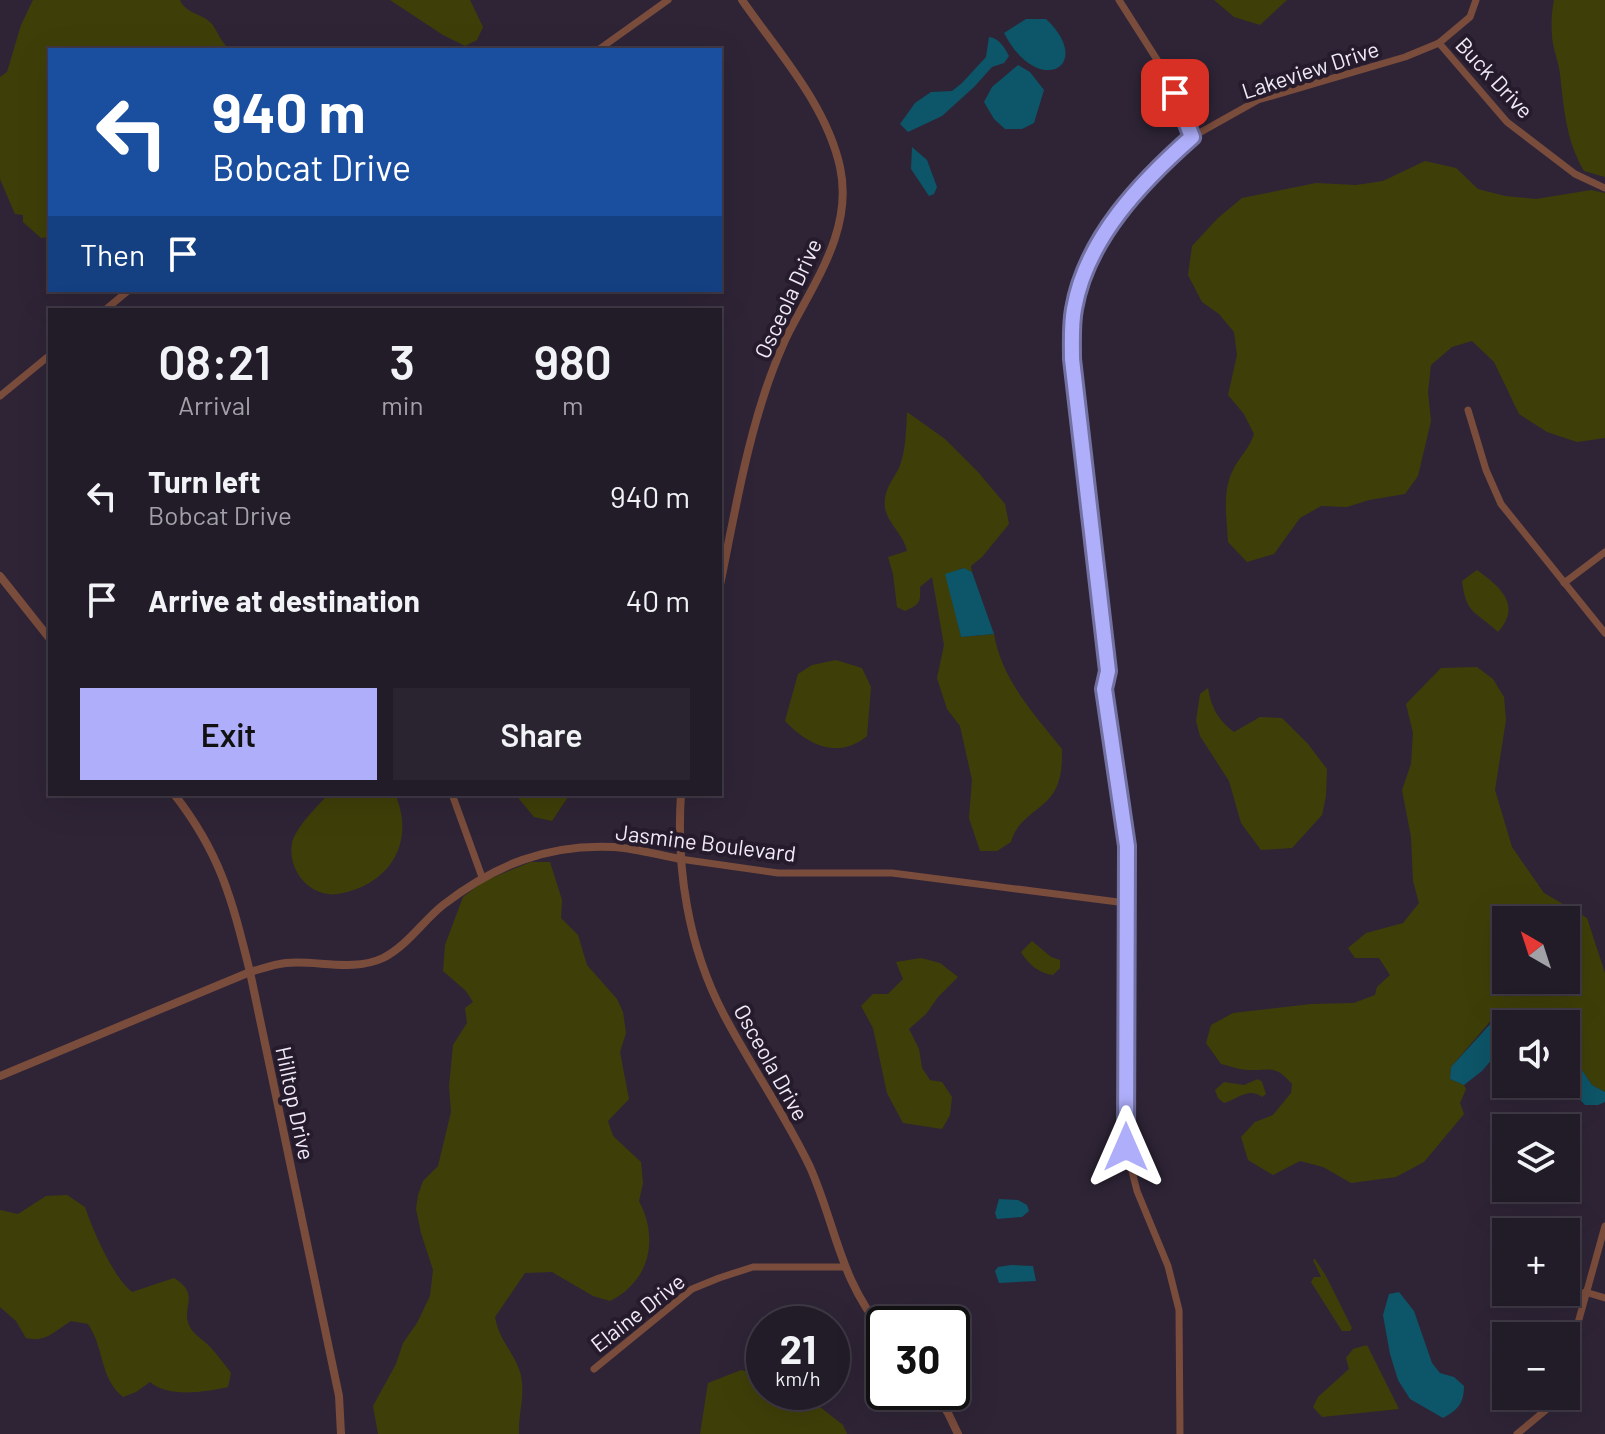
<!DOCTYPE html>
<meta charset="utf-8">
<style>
body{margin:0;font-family:Barlow,sans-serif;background:#2a2430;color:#f1f3f6;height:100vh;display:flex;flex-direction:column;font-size:30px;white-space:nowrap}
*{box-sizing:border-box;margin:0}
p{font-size:26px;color:#a2a1a8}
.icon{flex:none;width:44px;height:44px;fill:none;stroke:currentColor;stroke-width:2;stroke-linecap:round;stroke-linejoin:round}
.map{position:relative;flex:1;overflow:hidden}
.panel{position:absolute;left:48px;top:308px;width:674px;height:488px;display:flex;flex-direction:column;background:#221b28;border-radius:0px;box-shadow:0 8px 32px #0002,0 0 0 2px #3f3945}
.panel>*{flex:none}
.guide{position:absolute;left:48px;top:48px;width:674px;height:244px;border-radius:0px;box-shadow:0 8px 32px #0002,0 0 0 2px #3f3945;background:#1a4fa0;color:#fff;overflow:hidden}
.needle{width:52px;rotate:321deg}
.buttons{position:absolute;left:1492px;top:906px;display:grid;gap:16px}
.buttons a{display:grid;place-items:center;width:88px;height:88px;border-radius:0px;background:#221b28;box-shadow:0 8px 32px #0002,0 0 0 2px #3f3945;font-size:40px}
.speed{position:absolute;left:746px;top:1306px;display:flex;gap:16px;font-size:40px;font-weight:700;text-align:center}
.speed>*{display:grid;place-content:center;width:104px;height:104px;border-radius:50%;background:#221b28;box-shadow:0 8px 32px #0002,0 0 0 2px #3f3945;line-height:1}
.speed small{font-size:20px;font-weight:400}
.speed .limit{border:4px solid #111;border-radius:12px;background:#fff;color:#111}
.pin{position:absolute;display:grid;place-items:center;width:68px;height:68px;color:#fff;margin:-34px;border-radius:16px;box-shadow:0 4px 12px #0006}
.me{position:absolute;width:88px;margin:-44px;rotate:0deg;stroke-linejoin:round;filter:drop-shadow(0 0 6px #0008)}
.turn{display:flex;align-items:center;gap:28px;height:168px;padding:0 32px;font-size:36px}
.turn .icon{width:104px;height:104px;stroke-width:2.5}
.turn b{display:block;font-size:56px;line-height:68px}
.then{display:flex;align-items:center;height:76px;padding:0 32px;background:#0003;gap:16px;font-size:30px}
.eta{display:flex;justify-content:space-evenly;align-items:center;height:136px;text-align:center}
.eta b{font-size:48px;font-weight:600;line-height:56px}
.primary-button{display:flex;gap:16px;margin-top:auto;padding:16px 32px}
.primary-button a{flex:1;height:92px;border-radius:0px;background:#afaefa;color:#111;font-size:32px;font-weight:600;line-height:92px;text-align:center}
.primary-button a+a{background:#2a2430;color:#f1f3f6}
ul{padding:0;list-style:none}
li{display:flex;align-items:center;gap:24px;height:104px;padding:0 32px}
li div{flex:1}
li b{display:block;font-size:30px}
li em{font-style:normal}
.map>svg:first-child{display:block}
.green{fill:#3e3f08;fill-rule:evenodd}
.water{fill:#0d5568}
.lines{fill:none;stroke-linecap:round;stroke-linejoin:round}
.minor{stroke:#7a4c3c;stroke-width:7}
.tertiary{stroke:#7a4c3c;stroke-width:8}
.route-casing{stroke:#7271a2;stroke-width:20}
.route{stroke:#afaefa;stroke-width:14}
.labels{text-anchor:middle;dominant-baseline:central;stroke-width:8;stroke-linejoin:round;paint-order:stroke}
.street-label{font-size:22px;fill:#f0eaf6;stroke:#251b2c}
</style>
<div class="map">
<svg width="1605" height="1434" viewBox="0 0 1605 1434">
<rect width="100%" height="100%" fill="#2e2436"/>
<g class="green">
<path d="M33,0H180C186,14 201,13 211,23C218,31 219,40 230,50H50V237L41,238L23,222V215L15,214L0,179V77L7,72L21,25Z"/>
<path d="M390,0H470L483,27L477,40L465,46L443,35Z"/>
<path d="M1214,0H1287L1260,25L1234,17Z"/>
<path d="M1554,0H1605V177L1584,171C1566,140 1564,109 1560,74C1559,64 1555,54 1553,44C1551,30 1551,14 1554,0Z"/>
<path d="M1425,161L1456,168L1478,189L1505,196L1536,199L1591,190L1605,193V438L1577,442L1547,432L1519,414L1494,362L1472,341L1452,347L1431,365L1428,392L1431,421L1418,476L1405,494L1369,500L1347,507L1321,506L1300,518L1274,554L1247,562L1228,542C1227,520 1222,494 1232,472C1238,458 1249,450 1254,434L1244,414L1228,395L1237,355L1234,332L1219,314L1202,302L1188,275L1192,246L1218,218L1242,198L1316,183L1356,185L1383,181Z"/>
<path d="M907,412L945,439L978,472L1005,504L1009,524L982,557L971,566L972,572L963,568L946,575L961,637L994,634C1002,680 1033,713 1062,749C1062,761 1062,776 1056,788C1046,810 1018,815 1011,842L997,851H980L969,818L972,780L960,726L947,709L937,678L944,645L932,577L920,587C921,603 919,605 905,611L897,607L893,574L888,557L907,551C904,535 887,522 885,508C883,490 892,482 899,468C906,451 906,430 907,412Z"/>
<path d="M1477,570C1499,586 1523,605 1498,632C1476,611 1466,615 1462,581Z"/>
<path d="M836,660L862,668L871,687L867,736C838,760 808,745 785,721L798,674L812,665Z"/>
<path d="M1477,667L1493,679L1504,697L1506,720L1495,790L1512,847L1544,893L1587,918L1605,973V1092L1592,1085L1566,1046V1024H1540L1521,1011L1508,1012L1500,1010L1451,1067L1450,1079L1464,1085L1466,1089L1460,1103L1464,1114L1424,1162L1396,1177L1351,1183L1323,1167L1300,1161L1273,1175L1248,1160L1241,1137L1255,1122L1273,1115L1291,1093L1292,1084C1275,1064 1271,1071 1249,1070C1240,1070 1230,1066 1221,1064L1206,1043L1211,1025L1233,1013L1311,1004L1354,1003L1375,995L1377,987L1390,975L1379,958H1355L1348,948L1366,933L1403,923L1419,903L1413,881L1411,837L1402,790L1411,764L1413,733L1406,704L1441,668ZM1506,920H1566V980H1506Z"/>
<path d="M1208,688C1211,708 1219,721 1234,732L1260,717L1282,718L1308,744L1327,769L1326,796L1322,815L1292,848L1261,850L1241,823L1229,781L1200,736L1196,721L1200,694Z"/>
<path d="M329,794H395C416,842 390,885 338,894C310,898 287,870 292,843C295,828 319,804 329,794Z"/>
<path d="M515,794H570L552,821L534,817Z"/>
<path d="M531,862H550L562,900L561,918L578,935L587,965L617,999L623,1012L626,1033L620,1052L629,1099L608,1121L613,1136L641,1162L643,1183L639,1201C659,1239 650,1281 610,1301L593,1296L552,1272L525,1273L495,1317C499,1340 512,1350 519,1369C527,1390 518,1413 519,1434H378L373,1406L396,1364L403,1343L417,1323L430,1296L433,1270L421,1233L416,1209L418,1195L423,1181L438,1166L451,1112L449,1086L453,1045L467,1023L465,1008L473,1002L466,991L443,971L445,945L463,897L484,881Z"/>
<path d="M1032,941L1051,957L1060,960V968L1053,975C1039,973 1029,965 1021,952Z"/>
<path d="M921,958L940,963L958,977L938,997L926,1014L909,1029L919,1049L922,1068L930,1080L942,1082L952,1097L950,1115L942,1129L903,1123L887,1093L873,1028L861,1006L873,994H888L903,979L896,962Z"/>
<path d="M1258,1079L1262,1082L1266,1094L1262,1097C1249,1087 1238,1099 1224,1103L1218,1098L1215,1090L1224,1082L1244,1085Z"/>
<path d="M67,1195L85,1207C93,1231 113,1277 132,1292L174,1278C203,1296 178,1308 191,1329C196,1336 205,1341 210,1347C218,1355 224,1364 231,1373L228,1387C205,1392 169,1398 150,1382L136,1392L123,1397C99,1377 105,1349 88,1324L71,1321C54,1331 46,1343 26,1338L16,1321L0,1307V1210L18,1214L46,1196Z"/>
<path d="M1315,1259L1326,1276L1352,1328L1350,1331H1342L1311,1282L1314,1277H1321L1313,1260Z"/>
<path d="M1367,1345L1399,1409L1322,1417L1313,1407L1318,1397L1349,1369L1346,1358L1353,1349Z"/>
<path d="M741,1370L764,1375V1392H801L843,1425L847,1434H700L708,1383Z"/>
</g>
<g class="water">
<path d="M1026,19H1046C1096,66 1038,99 1004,33Z"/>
<path d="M989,37C999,38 1005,48 1009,56L1004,63L992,67L974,87L942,116L908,132L900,124L915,103L931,92L952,91L962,83L986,57Z"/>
<path d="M1018,65L1030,72L1044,90L1034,123L1022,129H1005L994,119L984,102L992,87Z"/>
<path d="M912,147L927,160L937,187L934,194L929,196L911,169Z"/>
<path d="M964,568L972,572L994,634L961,637L945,574Z"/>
<path d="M1514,1008H1520L1540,1024H1506V1043L1482,1071L1464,1085L1450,1079L1451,1067L1494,1020L1500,1010L1508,1012Z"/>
<path d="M1566,1046L1592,1085L1605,1092V1102L1598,1105H1585L1565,1084Z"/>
<path d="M999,1199L1018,1200L1027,1205L1029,1211L1022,1217L997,1219L995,1213Z"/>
<path d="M1011,1265L1033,1266L1036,1281L999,1283L995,1271L998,1267Z"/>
<path d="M1399,1292L1414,1311L1432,1363L1440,1373L1454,1377L1464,1386C1464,1403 1458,1410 1443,1418L1410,1399L1398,1380L1390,1354L1383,1315L1389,1294Z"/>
</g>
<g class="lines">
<g class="minor">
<path d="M1119,0L1168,77L1192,137"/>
<path d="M1439,43L1507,122L1575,174L1605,188"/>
<path d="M598,50L668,0"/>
<path d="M105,310L129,290"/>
<path d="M0,396L50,355"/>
<path d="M1468,410L1486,470L1501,504L1605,633"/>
<path d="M1564,583L1605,552"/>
<path d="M452,794L482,877"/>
<path d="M680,859L778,873H892L1126,903"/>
<path d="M1585,1292L1605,1298"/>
<path d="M1566,1366L1605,1226"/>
<path d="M594,1369L692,1289L719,1278L753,1267H844"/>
<path d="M1180,1434L1179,1310L1168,1266L1137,1191L1126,1147L1127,846L1104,689L1108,671L1072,359L1073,312L1080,282L1096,247L1158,168L1192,137L1258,100L1405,57L1439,43L1470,17L1476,0"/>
<path d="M1517,1434L1547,1409L1554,1396"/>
</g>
<g class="tertiary">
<path d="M0,576L50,639"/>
<path d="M720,585C733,522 744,456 764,395C770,376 778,356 786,338C812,285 854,231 840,167C826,104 778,52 742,0"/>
<path d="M174,794C221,854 232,900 250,972L339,1396L341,1434"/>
<path d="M681,794C676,868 688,946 723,1013C750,1065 785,1114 810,1167C836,1226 840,1281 884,1332"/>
<path d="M0,1076L250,972C261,969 274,964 286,963C317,960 353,972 383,958C407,946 423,921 443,905C495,865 547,844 613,847C635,848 658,855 680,859"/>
<path d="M934,1392L948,1413L958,1434"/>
</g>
</g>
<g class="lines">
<defs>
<path id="route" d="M1126,1147L1127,846L1104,689L1108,671L1072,359C1072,342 1071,325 1074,309C1086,239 1141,182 1192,137L1175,93"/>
</defs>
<use href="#route" class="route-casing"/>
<use href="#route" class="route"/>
</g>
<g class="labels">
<g class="street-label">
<text transform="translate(1310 69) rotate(-18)">Lakeview Drive</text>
<text transform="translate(1495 77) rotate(47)">Buck Drive</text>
<text transform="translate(787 298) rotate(-65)">Osceola Drive</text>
<text transform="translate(706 842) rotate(7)">Jasmine Boulevard</text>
<text transform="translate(772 1062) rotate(61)">Osceola Drive</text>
<text transform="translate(296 1103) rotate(78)">Hilltop Drive</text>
<text transform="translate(637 1312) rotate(-38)">Elaine Drive</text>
</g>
</g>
</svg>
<div class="buttons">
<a><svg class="needle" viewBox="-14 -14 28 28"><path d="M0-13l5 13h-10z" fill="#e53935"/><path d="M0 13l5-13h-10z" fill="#a2a1a8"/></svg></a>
<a><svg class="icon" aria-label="sound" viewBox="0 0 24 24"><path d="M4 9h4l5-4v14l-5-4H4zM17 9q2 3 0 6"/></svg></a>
<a><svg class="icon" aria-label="layers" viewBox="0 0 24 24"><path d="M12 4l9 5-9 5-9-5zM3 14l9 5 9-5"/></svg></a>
<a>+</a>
<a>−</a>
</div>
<div class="speed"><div>21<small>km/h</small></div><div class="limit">30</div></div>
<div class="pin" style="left:1175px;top:93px;background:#d93025"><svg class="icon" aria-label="arrive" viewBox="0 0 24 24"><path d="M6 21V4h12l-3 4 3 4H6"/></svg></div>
<svg class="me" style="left:1126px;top:1147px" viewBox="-20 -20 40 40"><path d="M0-17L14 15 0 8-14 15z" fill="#afaefa" stroke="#fff" stroke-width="4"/></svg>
<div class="guide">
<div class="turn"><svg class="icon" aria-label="left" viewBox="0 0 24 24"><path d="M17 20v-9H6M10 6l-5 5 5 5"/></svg><div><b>940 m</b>Bobcat Drive</div></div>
<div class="then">Then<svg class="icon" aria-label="arrive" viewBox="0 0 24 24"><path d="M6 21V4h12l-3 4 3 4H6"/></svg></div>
</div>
<section class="panel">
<div class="eta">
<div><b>08:21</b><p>Arrival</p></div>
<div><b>3</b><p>min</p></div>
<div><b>980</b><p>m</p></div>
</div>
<ul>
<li><svg class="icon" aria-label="left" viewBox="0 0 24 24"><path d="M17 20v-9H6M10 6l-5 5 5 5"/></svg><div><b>Turn left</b><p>Bobcat Drive</p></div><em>940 m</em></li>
<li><svg class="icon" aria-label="arrive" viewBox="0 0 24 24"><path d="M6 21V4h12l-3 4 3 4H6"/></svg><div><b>Arrive at destination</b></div><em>40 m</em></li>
</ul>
<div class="primary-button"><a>Exit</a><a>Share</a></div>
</section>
</div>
